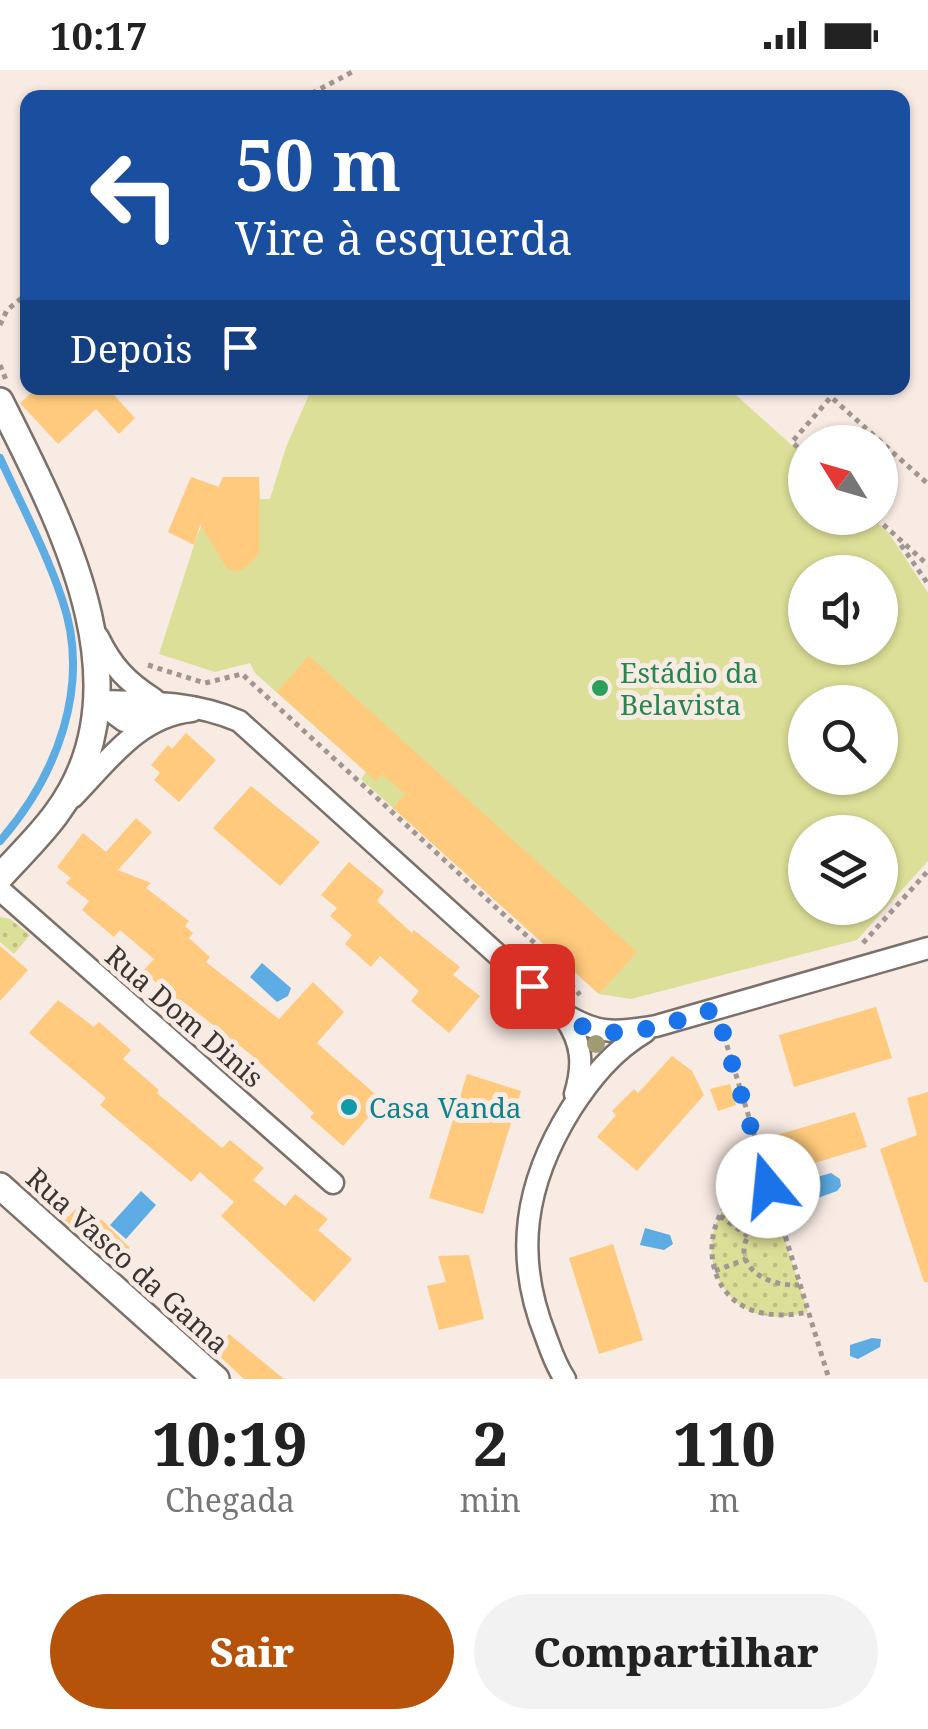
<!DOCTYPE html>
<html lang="pt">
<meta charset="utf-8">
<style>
body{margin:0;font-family:"Noto Serif",serif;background:#f2f2f2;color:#222;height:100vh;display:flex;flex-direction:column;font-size:38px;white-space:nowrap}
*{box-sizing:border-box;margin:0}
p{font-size:32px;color:#767676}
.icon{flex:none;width:55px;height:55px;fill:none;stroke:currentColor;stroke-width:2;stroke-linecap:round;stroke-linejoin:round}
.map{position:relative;height:1309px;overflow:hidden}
.sheet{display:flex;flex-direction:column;background:#fff;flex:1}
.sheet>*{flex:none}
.guide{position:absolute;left:20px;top:20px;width:890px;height:305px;border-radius:20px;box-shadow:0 2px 8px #0004;background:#1a4fa0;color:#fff;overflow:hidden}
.needle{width:65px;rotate:307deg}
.tools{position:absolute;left:788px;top:355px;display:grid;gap:20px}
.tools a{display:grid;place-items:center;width:110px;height:110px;border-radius:50%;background:#fff;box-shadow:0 2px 8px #0004;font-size:50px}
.pin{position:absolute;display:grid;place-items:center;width:85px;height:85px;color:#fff;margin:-42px;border-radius:20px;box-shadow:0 5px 15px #0006}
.me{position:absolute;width:110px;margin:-55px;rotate:343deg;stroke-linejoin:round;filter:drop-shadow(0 0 8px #0008)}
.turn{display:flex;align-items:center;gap:35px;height:210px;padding:0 50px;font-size:45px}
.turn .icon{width:130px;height:130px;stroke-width:2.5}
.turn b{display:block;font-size:70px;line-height:85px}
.then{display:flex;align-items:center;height:95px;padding:0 50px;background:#0003;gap:20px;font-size:38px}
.eta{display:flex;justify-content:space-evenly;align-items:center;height:170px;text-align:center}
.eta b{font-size:60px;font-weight:800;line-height:70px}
.action{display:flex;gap:20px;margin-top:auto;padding:20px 50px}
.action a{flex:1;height:115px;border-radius:60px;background:#b45309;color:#fff;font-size:40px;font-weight:800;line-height:115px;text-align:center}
.action a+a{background:#f2f2f2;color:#222}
.status{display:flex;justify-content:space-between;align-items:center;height:70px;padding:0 50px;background:#fff;direction:ltr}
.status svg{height:28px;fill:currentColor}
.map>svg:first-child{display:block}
.grass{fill:url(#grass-dots)}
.pitch{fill:#dcdf97;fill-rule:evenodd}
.water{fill:#5dace3}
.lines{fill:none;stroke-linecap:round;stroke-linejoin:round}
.stream{stroke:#5dace3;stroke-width:8}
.building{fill:#ffca7d}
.minor-casing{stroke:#7c706a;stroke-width:25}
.tertiary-casing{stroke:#7c706a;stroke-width:30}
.path{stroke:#a09792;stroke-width:5;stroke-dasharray:5 5;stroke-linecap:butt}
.minor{stroke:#fff;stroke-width:20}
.tertiary{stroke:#fff;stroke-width:25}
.tree{fill:#a09b74}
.route{stroke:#1a73e8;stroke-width:18;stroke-dasharray:0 32.4}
.leisure-dot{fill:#2e9e5b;stroke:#f8ebe4;stroke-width:4}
.culture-dot{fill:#0f9aa8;stroke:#f8ebe4;stroke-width:4}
.labels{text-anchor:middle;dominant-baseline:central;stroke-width:10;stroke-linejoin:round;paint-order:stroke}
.leisure-label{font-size:28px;fill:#27864d;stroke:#f8ebe4;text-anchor:start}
.street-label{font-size:28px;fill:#3a3533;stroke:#f8ebe4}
.culture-label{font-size:28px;fill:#0d838f;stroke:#f8ebe4;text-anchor:start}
</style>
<div class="status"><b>10:17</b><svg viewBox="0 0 49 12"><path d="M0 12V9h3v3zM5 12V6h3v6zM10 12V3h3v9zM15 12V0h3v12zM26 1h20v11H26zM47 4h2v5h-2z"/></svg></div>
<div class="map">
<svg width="928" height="1309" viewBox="0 0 928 1309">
<defs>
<pattern id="grass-dots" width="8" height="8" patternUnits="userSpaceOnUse" patternTransform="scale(2.5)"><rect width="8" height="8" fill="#dcdf97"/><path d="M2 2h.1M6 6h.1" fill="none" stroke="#bec083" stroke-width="1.8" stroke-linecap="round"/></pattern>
</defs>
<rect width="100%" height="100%" fill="#f8ebe4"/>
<g class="grass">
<path d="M0,847L10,849L30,865L14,884L0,872Z"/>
<path d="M761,1115L768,1116L808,1242C795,1245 781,1248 768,1246C714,1239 691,1166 733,1130C741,1123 751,1119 761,1115Z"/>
</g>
<path class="pitch" d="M312,318H728L805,387V448H872L888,462L928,523V791L857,870L631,929L599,924L361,709L366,702L255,603L250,593L215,602L159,584L197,466L223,407H259L260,429H270L286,377ZM805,502H880V578H805ZM805,632H880V708H805ZM805,762H880V838H805Z"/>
<g class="water">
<path d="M262,893L291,918L288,926L277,932L250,907Z"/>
<path d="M831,1103L840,1109L841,1116L837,1121L812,1130L804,1120L807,1110Z"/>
<path d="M141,1121L156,1135L126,1169L110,1155Z"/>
<path d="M645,1158L670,1165L673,1174L664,1180L640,1175Z"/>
<path d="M872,1268L881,1269L880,1277L858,1289L850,1286V1275Z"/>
</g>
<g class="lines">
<path class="stream" d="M0,388C21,434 46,481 62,529C92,615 57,706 0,771"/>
</g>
<g class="building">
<path d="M37,318H118L112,323L135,348L119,364L96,339L58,374L20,333Z"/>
<path d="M191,407L219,417L223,407H259V484L246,497L237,502L227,498L200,455L194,475L168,462Z"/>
<path d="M309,586L637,882L599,924L393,738L405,724L382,704L376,711L277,622Z"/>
<path d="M186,663L216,690L179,732L154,710L160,703L151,695L168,675L172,679Z"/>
<path d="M251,716L320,772L280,816L213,758Z"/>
<path d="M136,748L152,762L118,800L151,813L146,818L189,851L185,856L193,863L189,868L210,887L206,892L279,949L313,912L344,942L317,973L383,1031L343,1076L310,1047L314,1043L249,983L181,930L178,933L143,901L154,889L120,860L114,867L82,840L89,831L66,813L71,808L57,797L83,763L106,782Z"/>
<path d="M349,792L384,821L377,831L412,863L414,860L460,897L453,905L480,926L449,963L411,931L419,921L380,886L371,897L345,874L352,865L330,846L337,838L321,825Z"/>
<path d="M0,876L28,900L0,931Z"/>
<path d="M58,930L94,957L99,952L131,980L123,989L159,1020L157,1023L222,1078L230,1070L264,1098L253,1110L285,1136L295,1124L328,1149L318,1160L352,1189L314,1232L221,1146L234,1132L200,1102L191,1112L100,1035L106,1028L29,963Z"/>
<path d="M876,937L892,988L794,1017L779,965Z"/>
<path d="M672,986L692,1001L704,1025L637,1101L597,1067L616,1045L612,1041L634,1019L638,1023Z"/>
<path d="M467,1004L521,1021L483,1144L429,1128Z"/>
<path d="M730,1014L736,1035L718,1041L710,1019Z"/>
<path d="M928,1022V1212H924L880,1079L917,1065L907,1028Z"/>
<path d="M855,1042L867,1077L779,1104L767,1068Z"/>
<path d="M83,1131L130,1178L114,1195L65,1150Z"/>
<path d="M613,1174L643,1270L599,1284L569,1188Z"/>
<path d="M469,1185L484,1249L439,1260L427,1216L446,1212L438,1186Z"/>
<path d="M229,1264L284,1309H244L215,1282Z"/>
</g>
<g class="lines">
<defs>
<g id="minor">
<path d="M98,567C112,596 127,612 154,629"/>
<path d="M97,631C148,632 192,631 239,651L561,942C598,965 613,963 656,956L928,878"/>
<path d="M97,631L124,651L154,649"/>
<path d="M73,727C108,691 139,646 192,641"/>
<path d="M0,820L333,1113"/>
<path d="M565,948C582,973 584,994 575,1024"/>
<path d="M565,1309C556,1296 551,1281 546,1267C513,1185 525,1113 571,1039C591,1008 613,981 645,962"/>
</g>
<g id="tertiary">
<path d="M0,331C60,451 151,617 56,744C40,766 19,786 0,807"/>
<path d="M0,1116L216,1309"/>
</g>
</defs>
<use href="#minor" class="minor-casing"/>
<use href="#tertiary" class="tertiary-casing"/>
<g class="path">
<path d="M303,28L356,0"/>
<path d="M0,255L7,240L28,223"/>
<path d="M0,295L6,310"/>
<path d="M805,384L792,372L831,327L928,414"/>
<path d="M876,448L928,495"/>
<path d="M901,475L928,514"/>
<path d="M148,595L205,613L242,604L539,877L580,925"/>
<path d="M863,873L928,801"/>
<path d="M721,956L829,1309"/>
<path d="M768,1116C694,1110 680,1268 808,1242"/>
<path d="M777,1144C720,1168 743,1217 799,1215"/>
<path d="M720,1146L748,1166"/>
<path d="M715,1201L746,1189"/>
</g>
<use href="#minor" class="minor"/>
<use href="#tertiary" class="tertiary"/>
</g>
<circle class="tree" cx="596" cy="974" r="9"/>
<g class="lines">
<path class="route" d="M532,916C549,931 567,951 589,959C629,971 678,949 716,939L768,1116"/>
</g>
<circle class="leisure-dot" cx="600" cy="618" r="10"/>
<circle class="culture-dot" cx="349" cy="1037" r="10"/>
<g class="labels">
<g class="leisure-label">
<text x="620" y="602">Estádio da<tspan x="620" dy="32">Belavista</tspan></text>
</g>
<g class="street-label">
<text transform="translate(185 946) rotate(41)">Rua Dom Dinis</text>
<text transform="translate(128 1190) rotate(42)">Rua Vasco da Gama</text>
</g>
<g class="culture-label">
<text x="369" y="1037">Casa Vanda</text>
</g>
</g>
</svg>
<div class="tools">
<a><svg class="needle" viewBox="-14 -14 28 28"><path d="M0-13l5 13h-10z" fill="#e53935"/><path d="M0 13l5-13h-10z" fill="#767676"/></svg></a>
<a><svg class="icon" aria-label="sound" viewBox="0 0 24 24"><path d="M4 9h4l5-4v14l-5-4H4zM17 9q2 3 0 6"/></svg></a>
<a><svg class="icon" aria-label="search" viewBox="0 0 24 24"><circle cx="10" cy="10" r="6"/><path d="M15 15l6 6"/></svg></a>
<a><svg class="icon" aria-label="layers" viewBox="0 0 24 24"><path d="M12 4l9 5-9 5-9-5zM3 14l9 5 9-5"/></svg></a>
</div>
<div class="pin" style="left:532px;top:916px;background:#d93025"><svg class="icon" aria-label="arrive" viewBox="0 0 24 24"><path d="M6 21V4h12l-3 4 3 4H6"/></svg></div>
<svg class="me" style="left:768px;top:1116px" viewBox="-20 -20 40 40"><circle r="19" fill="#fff"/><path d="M0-13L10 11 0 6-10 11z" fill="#1a73e8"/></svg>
<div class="guide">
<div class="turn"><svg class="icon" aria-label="left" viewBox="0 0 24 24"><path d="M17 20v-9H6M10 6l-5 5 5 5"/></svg><div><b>50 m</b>Vire à esquerda</div></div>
<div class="then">Depois<svg class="icon" aria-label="arrive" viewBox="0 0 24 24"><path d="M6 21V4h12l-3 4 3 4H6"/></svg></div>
</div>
</div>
<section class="sheet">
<div class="eta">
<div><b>10:19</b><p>Chegada</p></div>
<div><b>2</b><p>min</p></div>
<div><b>110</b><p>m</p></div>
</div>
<div class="action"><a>Sair</a><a>Compartilhar</a></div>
</section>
